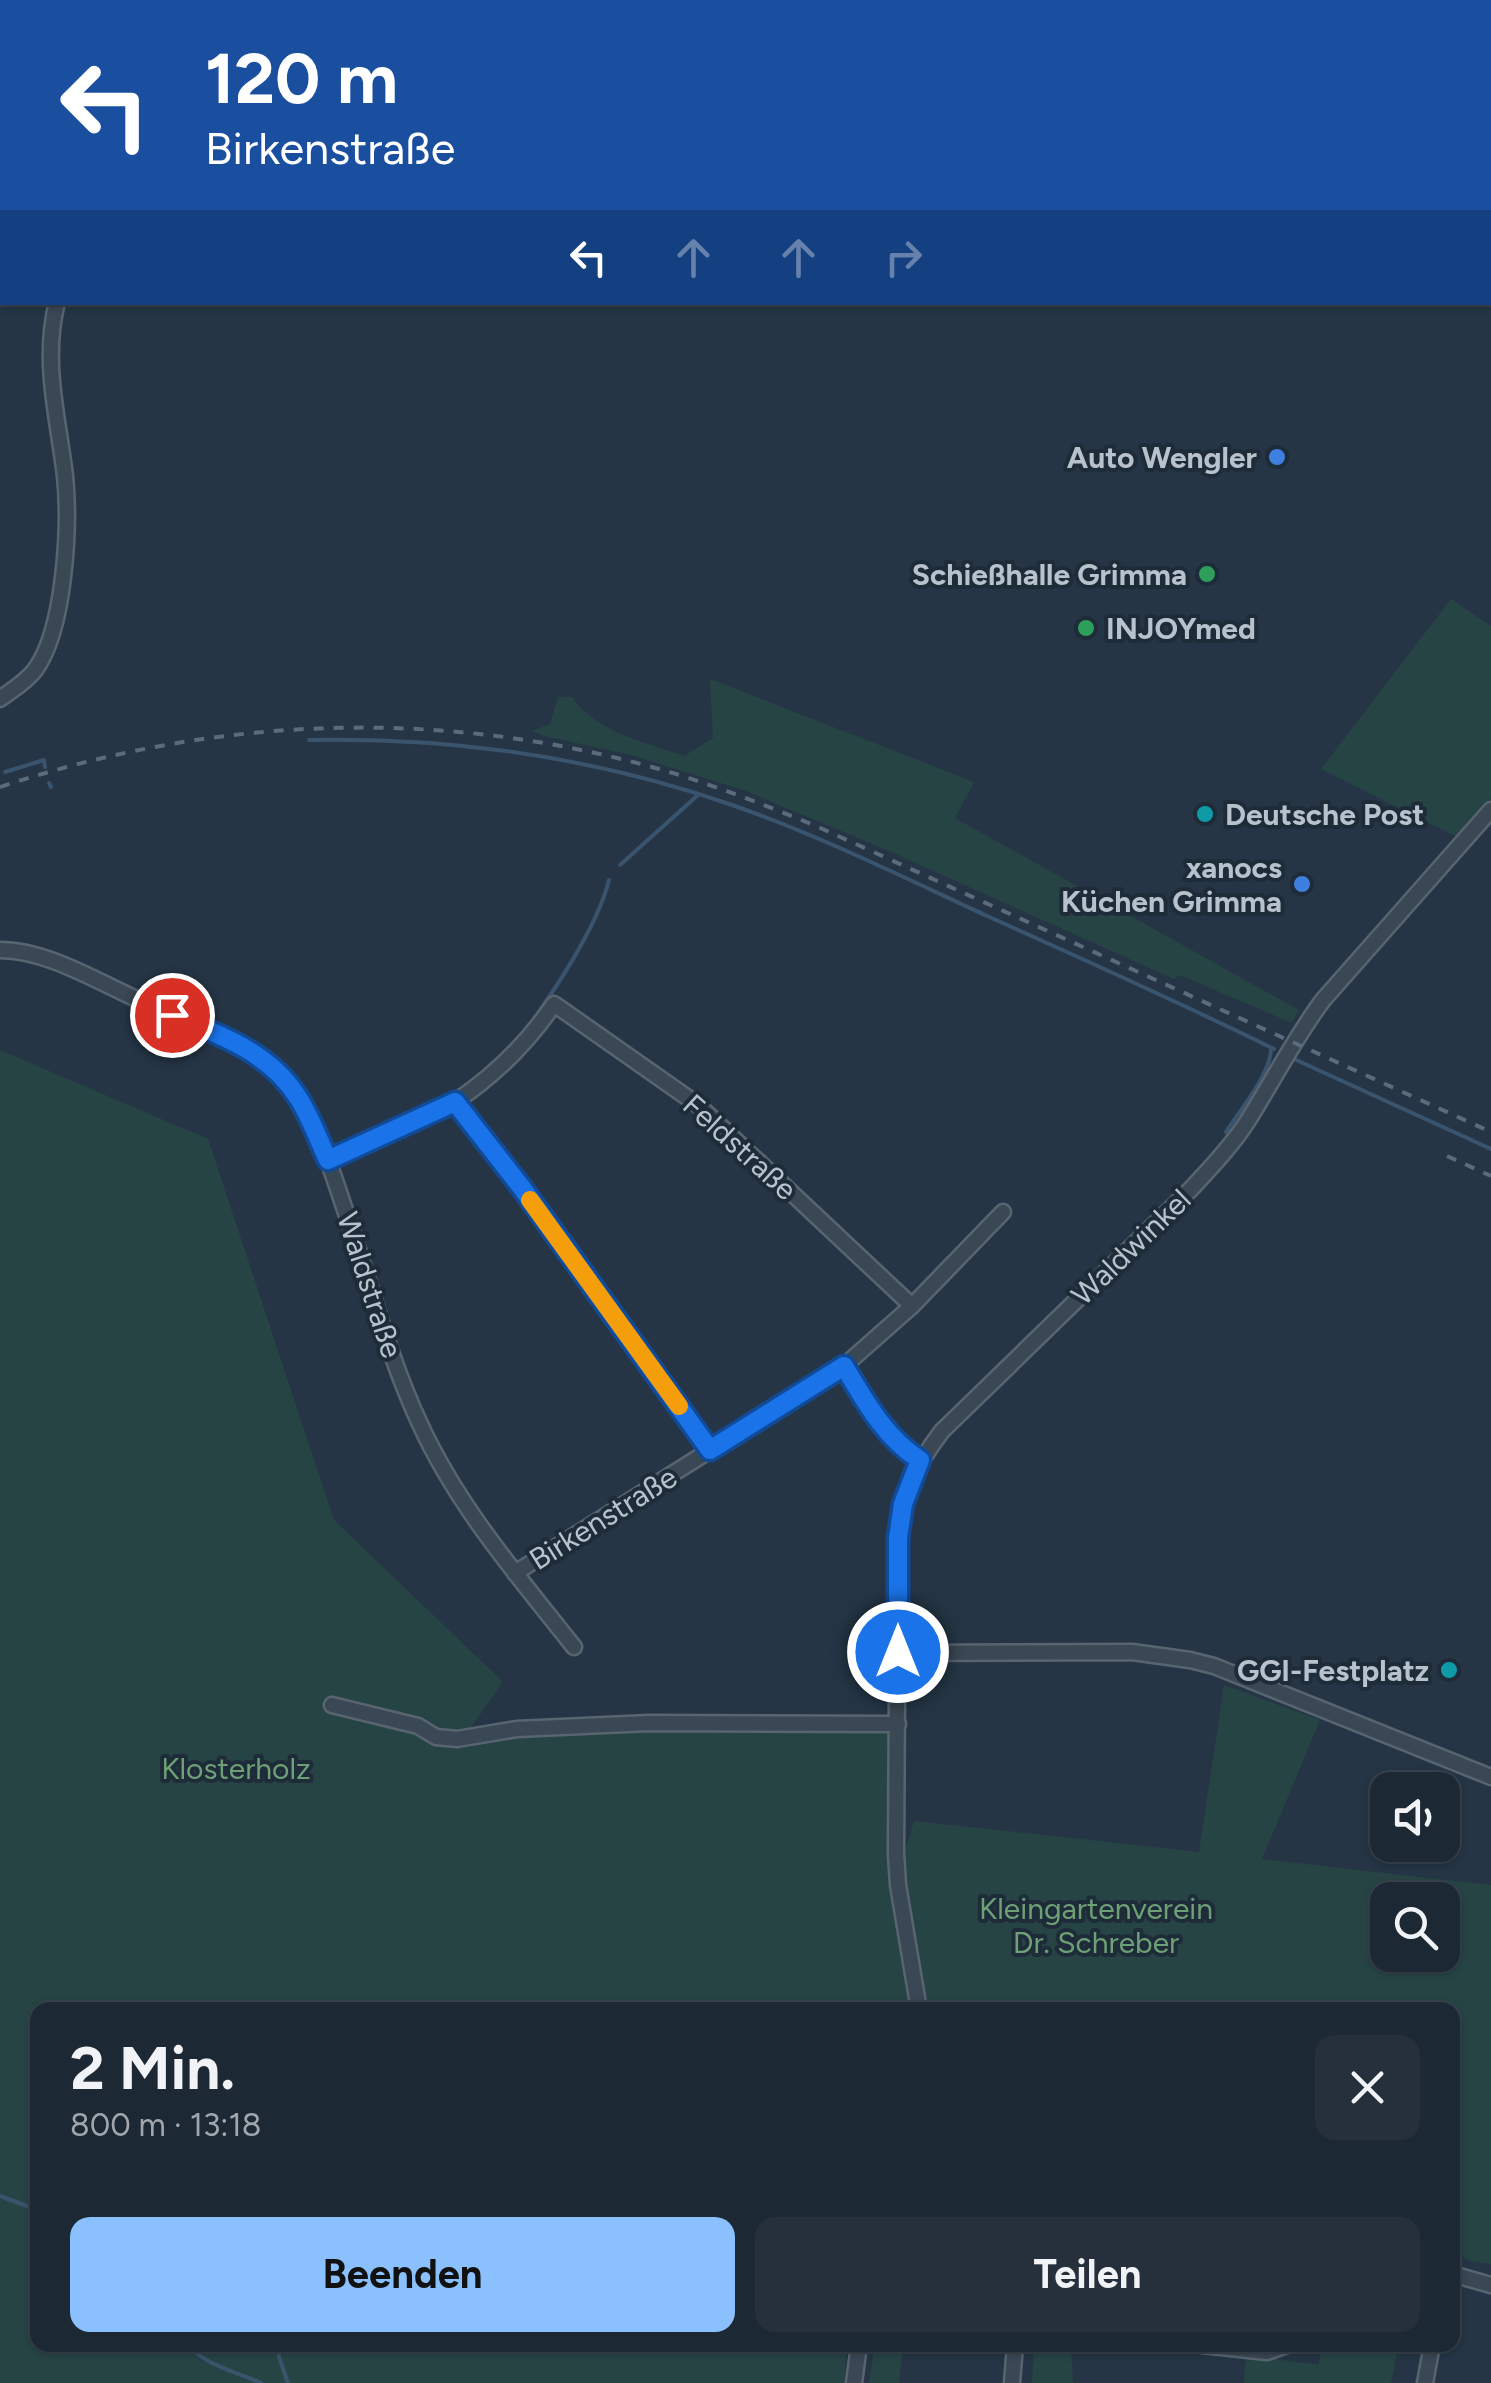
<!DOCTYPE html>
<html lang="de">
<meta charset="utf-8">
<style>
body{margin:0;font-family:Figtree,sans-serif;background:#25303c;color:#f1f3f6;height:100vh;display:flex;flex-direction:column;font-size:38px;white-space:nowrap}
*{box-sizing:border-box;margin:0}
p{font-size:32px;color:#a0a6ac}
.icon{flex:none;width:55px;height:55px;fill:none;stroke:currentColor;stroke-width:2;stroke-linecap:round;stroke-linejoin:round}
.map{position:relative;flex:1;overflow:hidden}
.panel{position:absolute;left:30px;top:2002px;width:1430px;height:350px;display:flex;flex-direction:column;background:#1c2834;border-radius:20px;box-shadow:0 2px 8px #0004,0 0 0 2px #3a444f}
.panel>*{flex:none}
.guide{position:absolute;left:0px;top:0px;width:1492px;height:305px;box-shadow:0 2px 8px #0004,0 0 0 2px #3a444f;background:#1a4fa0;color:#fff;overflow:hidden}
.tools{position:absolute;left:1370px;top:1772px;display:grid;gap:20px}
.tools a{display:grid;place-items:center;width:90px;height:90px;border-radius:20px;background:#1c2834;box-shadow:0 2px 8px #0004,0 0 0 2px #3a444f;font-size:50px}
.pin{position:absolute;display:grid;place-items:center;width:85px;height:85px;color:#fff;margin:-42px;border:5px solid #fff;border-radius:50%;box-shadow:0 2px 10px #0007}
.me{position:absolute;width:110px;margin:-55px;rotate:0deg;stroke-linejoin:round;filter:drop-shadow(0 0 8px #0008)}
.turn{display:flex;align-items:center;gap:35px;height:210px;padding:0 40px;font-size:45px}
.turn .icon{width:130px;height:130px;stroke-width:2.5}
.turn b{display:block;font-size:70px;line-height:85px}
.lanes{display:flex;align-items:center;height:95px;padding:0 40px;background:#0003;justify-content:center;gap:50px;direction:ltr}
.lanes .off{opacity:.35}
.round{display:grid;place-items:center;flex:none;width:105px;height:105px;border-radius:20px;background:#25303c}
.head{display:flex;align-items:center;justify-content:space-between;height:170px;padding:0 40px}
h1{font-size:60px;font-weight:700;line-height:75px}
.action{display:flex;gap:20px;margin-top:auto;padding:20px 40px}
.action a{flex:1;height:115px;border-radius:20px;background:#8bc0fe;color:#111;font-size:40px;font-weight:700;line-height:115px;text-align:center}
.action a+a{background:#25303c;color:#f1f3f6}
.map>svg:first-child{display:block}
.green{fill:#274445;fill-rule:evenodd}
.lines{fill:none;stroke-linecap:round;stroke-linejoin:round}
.stream{stroke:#3a546e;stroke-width:4}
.minor-casing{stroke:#586571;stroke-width:19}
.major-casing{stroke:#44505d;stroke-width:22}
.minor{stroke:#3a4754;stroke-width:14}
.major{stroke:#586674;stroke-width:18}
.rail{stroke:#5c6b7b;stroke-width:4;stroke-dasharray:10 10;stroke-linecap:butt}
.route-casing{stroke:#114b97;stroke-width:25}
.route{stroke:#1a73e8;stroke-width:18}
.slow{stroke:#f59e0b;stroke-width:18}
.shop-dot{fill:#3f7fe0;stroke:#1e2c39;stroke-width:4}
.leisure-dot{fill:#2e9e5b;stroke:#1e2c39;stroke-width:4}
.culture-dot{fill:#0f9aa8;stroke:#1e2c39;stroke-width:4}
.labels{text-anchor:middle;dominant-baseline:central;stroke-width:8;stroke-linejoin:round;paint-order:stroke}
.poi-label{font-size:30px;font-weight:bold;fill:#b7c2cd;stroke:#1e2c39;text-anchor:end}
.street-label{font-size:30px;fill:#b7c2cd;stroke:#1e2c39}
.park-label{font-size:30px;fill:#6da075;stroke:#1e2c39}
</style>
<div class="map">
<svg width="1491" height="2383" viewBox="0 0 1491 2383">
<rect width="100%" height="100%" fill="#253545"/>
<g class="green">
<path d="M1451,599L1491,626V799L1459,838L1321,769Z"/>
<path d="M710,679L974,782L955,818L1299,1010L1292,1023L1180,975L1174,979L889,851L746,791L631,755L544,736L532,731L550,724L558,697H572C597,733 645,742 684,756L713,738Z"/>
<path d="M0,1050L208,1139L334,1520L503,1682L469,1730L513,1733L579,1726L892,1728L890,1856L910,2010H38V2345H847L844,2383H0Z"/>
<path d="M1224,1685L1320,1720L1262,1859L1491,1885V2264L1471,2261L1453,2252L1452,2010H926L905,1885L904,1853L914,1821L1199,1852ZM1388,1900H1442V1955H1388Z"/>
<path d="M875,2345H903L899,2383H869Z"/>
<path d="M1034,2345H1071L1073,2383H1032Z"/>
<path d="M1323,2345H1399L1391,2383H1244L1246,2355L1318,2365Z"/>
</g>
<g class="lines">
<g class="stream">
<path d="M309,740C454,737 598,758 735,806C820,836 903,877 985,915C1082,959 1179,1002 1274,1049"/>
<path d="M5,772L44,760L45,767"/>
<path d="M49,783L51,787"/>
<path d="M620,865L698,795"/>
<path d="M521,1036C552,995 597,928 609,880"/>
<path d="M1294,1059L1491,1149"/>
<path d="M1226,1132C1239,1112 1271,1073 1271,1049"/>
<path d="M0,2196L38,2210"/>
<path d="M188,2345C206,2366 237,2372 261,2383"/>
<path d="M278,2345L279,2357L288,2383"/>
</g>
<defs>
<g id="minor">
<path d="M92,0L93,2"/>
<path d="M339,0L344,2"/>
<path d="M269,2L271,0"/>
<path d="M0,699C12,690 26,682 35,670C65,629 70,526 65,476C58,417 42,362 57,302"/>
<path d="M0,950C47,950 98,982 141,1001C181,1019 228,1032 263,1059C310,1094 327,1157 345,1210C370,1281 388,1356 420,1424C458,1507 518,1576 574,1647"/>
<path d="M455,1102L521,1188L710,1450"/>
<path d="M328,1160L455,1102C495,1075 527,1044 554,1004L698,1105L912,1306"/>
<path d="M844,1366C866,1401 885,1437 920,1460"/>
<path d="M515,1573L844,1366L912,1306L1003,1212"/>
<path d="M899,1653L1132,1652L1190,1660L1214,1666L1491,1777"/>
<path d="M332,1705L418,1726L436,1737L457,1739L517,1729L649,1723L898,1724"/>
<path d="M919,2010L898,1885L896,1854L898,1538C905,1491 913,1469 942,1431L1191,1189C1210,1168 1231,1147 1247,1122C1273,1081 1294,1039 1323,1000L1491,810"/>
<path d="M1452,2274L1491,2285"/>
<path d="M1202,2345L1267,2352L1287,2345"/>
<path d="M854,2383L859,2345"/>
<path d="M1012,2383L1015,2345"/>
<path d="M1425,2383L1432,2345"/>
</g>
<g id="major">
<path d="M1337,0L1339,2"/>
<path d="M1490,212L1491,213"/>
</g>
</defs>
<use href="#minor" class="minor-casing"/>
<use href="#major" class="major-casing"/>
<use href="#minor" class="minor"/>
<use href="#major" class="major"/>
<g class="rail">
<path d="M0,787C218,715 445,707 666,771C717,786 767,806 816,826L1491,1132"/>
<path d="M1447,1156L1491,1176"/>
</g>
</g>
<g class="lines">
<defs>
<path id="route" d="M172,1015C218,1034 269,1052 297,1096C310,1115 318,1139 328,1160L455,1102L522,1188L710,1450L844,1366C865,1401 885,1438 920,1460L903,1504L898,1538V1652"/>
</defs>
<use href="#route" class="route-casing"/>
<use href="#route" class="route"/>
<path class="slow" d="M530,1200L679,1406"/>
</g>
<g class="shop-dot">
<circle cx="1277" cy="457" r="10"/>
<circle cx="1302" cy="884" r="10"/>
</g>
<g class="leisure-dot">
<circle cx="1207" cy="574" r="10"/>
<circle cx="1086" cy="628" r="10"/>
</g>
<g class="culture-dot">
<circle cx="1205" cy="814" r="10"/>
<circle cx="1449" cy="1670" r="10"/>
</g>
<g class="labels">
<g class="poi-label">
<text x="1257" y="457">Auto Wengler</text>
<text x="1187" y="574">Schießhalle Grimma</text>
<text x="1106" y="628" text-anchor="start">INJOYmed</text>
<text x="1225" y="814" text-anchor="start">Deutsche Post</text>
<text x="1282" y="867">xanocs<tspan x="1282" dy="34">Küchen Grimma</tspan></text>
<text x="1429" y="1670">GGI-Festplatz</text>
</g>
<g class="street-label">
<text transform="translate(740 1147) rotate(42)">Feldstraße</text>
<text transform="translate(1131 1247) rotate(-44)">Waldwinkel</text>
<text transform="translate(370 1285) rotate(72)">Waldstraße</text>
<text transform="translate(603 1518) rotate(-32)">Birkenstraße</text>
</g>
<g class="park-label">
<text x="236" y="1768">Klosterholz</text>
<text x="1096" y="1908">Kleingartenverein<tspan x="1096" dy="34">Dr. Schreber</tspan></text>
</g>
</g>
</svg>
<div class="tools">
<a><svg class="icon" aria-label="sound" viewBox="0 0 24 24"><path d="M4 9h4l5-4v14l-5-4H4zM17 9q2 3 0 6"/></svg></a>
<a><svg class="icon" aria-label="search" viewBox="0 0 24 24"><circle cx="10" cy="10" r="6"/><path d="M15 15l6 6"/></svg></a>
</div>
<div class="pin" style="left:172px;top:1015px;background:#d93025"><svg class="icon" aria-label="arrive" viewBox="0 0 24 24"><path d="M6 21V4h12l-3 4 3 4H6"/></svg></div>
<svg class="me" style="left:898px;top:1652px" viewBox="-20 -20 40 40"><circle r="17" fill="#1a73e8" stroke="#fff" stroke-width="3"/><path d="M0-11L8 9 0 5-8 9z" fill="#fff"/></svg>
<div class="guide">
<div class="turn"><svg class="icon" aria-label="left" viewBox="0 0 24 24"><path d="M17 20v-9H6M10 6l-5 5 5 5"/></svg><div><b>120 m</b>Birkenstraße</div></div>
<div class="lanes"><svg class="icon" aria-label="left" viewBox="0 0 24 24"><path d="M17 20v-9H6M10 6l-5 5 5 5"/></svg><svg class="icon off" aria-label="ahead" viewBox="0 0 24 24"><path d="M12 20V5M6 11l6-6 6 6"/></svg><svg class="icon off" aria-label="ahead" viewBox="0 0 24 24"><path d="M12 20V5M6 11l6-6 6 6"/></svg><svg class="icon off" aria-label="right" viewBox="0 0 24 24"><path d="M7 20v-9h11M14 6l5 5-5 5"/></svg></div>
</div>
<section class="panel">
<div class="head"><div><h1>2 Min.</h1><p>800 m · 13:18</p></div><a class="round"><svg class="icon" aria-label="close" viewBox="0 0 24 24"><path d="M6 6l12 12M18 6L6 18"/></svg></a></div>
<div class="action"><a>Beenden</a><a>Teilen</a></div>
</section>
</div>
